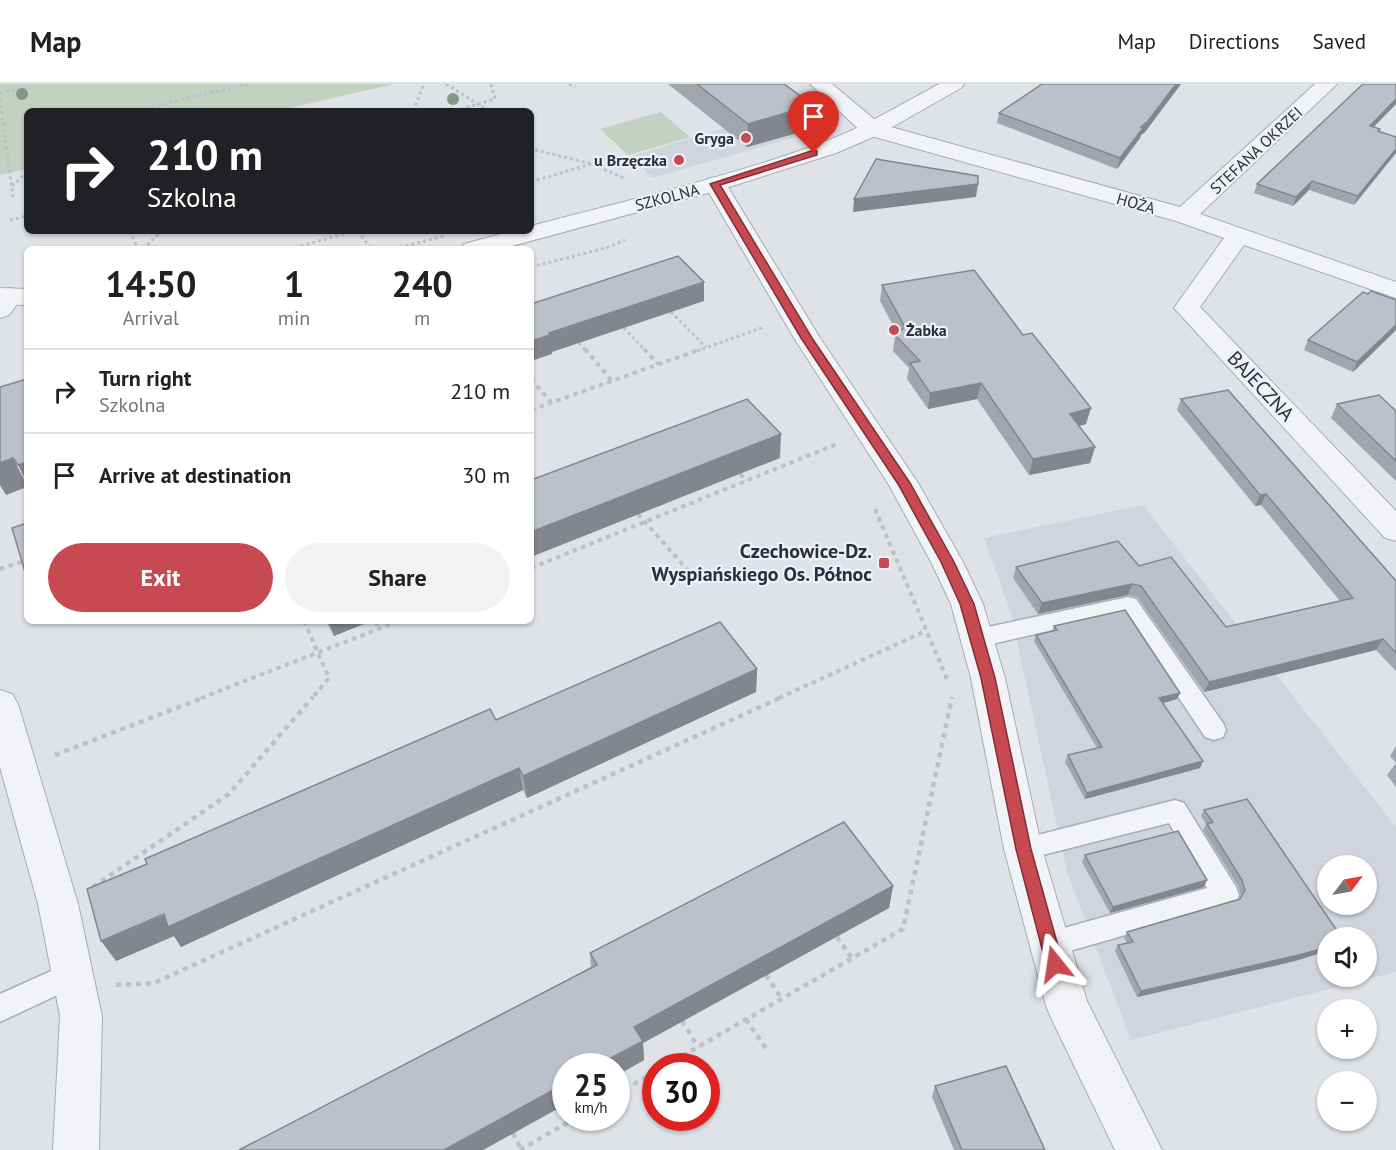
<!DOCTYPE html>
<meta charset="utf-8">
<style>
body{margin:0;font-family:"PT Sans",sans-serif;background:#f2f2f2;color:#202124;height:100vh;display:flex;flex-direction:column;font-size:22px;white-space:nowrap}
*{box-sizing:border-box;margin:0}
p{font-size:20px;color:#757577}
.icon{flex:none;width:33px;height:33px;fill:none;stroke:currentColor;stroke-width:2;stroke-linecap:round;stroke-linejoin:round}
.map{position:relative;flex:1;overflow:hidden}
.sheet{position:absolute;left:24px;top:162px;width:510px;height:378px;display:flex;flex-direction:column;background:#fff;border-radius:9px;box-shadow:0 2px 4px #0004}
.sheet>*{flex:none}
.banner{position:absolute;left:24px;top:24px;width:510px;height:126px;border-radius:9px;box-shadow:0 2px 4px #0004;background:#202124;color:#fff;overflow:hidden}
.needle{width:39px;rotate:58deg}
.tools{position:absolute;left:1317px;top:771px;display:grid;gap:12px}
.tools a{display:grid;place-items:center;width:60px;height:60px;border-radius:50%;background:#fff;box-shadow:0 2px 4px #0004;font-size:30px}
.speed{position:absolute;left:552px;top:969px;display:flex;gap:12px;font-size:30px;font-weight:700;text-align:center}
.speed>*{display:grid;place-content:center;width:78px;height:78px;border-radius:50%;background:#fff;box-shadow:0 2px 4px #0004;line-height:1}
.speed small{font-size:15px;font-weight:400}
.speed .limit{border:9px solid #d22;background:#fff;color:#111}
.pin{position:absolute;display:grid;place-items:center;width:51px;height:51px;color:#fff;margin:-62px -26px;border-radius:50% 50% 50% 0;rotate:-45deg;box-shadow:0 0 6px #0007}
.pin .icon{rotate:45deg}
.me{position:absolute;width:66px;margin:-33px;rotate:345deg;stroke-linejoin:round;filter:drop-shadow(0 0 4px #0008)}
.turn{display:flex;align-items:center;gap:21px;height:126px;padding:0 24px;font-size:27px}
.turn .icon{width:78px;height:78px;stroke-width:2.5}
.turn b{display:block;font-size:42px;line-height:51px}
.eta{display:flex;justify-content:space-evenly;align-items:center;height:102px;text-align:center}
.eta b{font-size:36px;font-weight:600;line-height:42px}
.primary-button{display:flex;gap:12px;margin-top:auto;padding:12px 24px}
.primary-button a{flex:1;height:69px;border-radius:36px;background:#c74952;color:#fff;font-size:24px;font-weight:600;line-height:69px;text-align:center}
.primary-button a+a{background:#f2f2f2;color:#202124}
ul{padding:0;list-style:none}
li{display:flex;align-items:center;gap:18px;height:84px;padding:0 24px;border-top:2px solid #e0e0e0}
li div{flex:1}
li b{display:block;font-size:22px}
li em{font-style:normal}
header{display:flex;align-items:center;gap:36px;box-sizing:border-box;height:84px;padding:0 30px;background:#fff;border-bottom:2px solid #e0e0e0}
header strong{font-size:28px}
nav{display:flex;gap:33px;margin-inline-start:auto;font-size:21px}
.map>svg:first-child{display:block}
.built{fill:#d1d4dc;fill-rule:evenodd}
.green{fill:#c3d1c0}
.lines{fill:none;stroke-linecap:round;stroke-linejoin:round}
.service-casing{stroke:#a8acb4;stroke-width:3}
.minor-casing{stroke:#a8acb4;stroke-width:2}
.tertiary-casing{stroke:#a8acb4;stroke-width:2}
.path-far2{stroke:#bdc0c6;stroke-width:3;stroke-dasharray:3 3;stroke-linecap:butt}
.path-far1{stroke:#bdc0c6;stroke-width:4;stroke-dasharray:4.5 4.5;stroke-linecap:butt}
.path{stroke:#bdc0c6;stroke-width:4.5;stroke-dasharray:5 5;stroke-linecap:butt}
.service{fill:#f1f3f6;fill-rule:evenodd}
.minor{fill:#f1f3f6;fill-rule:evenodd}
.tertiary{fill:#f1f3f6;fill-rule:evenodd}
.tree{fill:#849786}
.wall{fill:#a2a5ae}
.shaded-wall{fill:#84868d}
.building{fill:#bcc0ca;stroke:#84868d;stroke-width:1.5}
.route{fill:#c74952;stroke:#812f35;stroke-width:1.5}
.poi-dot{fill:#c74952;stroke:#eef1f5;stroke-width:2}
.labels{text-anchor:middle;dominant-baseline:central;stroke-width:4.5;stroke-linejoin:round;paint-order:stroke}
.far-poi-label{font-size:16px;font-weight:bold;fill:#292f3e;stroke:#eef1f5;text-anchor:end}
.far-street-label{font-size:16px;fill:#292f3e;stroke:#eef1f5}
.street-label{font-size:20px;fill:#292f3e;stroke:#eef1f5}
.poi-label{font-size:20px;font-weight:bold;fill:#292f3e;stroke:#eef1f5;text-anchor:end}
</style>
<header>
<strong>Map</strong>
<nav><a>Map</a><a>Directions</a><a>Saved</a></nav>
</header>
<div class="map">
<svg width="1396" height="1066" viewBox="0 0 1396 1066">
<rect width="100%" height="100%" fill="#dfe2e7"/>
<g class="built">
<path d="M808,19L821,34V43L789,55L652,94L632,72Z"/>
<path d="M1143,421L1396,743V888L1131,956L1067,788L1011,529L984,454ZM1328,782H1366V820H1328ZM1328,854H1366V892H1328Z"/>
</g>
<g class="green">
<path d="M0,0H394L277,27H27V85L0,91Z"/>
<path d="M661,28L690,53L628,71L600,45Z"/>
</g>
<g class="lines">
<defs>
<g id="service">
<path d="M1128,513L1136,515L1223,639L1226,646L1223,653L1214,656L1205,653L1123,530L979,563L971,560L968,554L971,548L979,545Z"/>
<path d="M1175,716L1184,719L1236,803L1239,811L1236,819L1049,873L1039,869L1035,860L1039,851L1207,804L1169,739L1023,776L1014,773L1010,765L1014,757Z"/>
<path d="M73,877L83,881L87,890L83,899L0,938V910Z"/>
</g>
<g id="minor">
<path d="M810,0H832L880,40L1180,123L1315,0H1337L1200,130L1396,198V214L1244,161L1200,223L1396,427V457L1385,454L1174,224L1224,154L1176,137L864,50Z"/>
<path d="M715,93L723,95L726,100L820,254L918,399L963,478L983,520L1005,594L1042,765L1087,917L1162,1066H1115L1052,936L1046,922L1004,765L971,594L951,520L931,478L889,401L794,254L704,100L707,95Z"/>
<path d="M10,204L19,207L23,212L9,231L0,234V208Z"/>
<path d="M0,606L12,610L18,620L78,820L102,932L99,1066H53L60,932L38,820L0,683Z"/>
</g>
<g id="tertiary">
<path d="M939,0H964L961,4L880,50L836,69L723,105L501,165H461L464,160L512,147H531V142C628,116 727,94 821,59C862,44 900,21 939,0Z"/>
<path d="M0,204L27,205V221L0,220Z"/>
</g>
</defs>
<use href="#service" class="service-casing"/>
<use href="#minor" class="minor-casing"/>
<use href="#tertiary" class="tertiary-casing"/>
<g class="path-far2">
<path d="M446,0L489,27"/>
<path d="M569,0L575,3"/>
<path d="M0,9L31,3"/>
<path d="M0,15L13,113"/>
<path d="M147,27L170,18L249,0"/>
<path d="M413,27L424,0"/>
<path d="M455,27L495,15L491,0"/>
<path d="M531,61L536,66L592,80L626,95"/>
<path d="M531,98L591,80"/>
<path d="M12,102L27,88"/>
<path d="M10,136L27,132"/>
<path d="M130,147L138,165"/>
<path d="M358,147L371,165"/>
<path d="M143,165L162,147"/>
<path d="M289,165L355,147"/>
<path d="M394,165L444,152"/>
<path d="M531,183L606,164L625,156"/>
<path d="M671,228L706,263"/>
<path d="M624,244L646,267"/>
<path d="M579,259L586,267"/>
<path d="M697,267L764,243"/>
</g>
<g class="path-far1">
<path d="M585,265L612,297"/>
<path d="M644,265L658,280"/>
<path d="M531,295L551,318"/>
<path d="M531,326L701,265"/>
<path d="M740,390L747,396"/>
<path d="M875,425L947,595"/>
<path d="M638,430L691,490"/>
<path d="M531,484L837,360"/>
<path d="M0,485L27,476"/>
<path d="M304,537L329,594L312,614"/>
<path d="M376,537L380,545"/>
<path d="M201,614L399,537"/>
<path d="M779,614L926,547"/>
</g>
<g class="path">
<path d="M55,671L205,613"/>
<path d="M93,803L229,710L313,613"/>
<path d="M837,853L852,874"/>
<path d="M766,891L782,915"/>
<path d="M116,901L154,899L782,613"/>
<path d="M746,935L767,966"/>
<path d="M682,937L698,963"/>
<path d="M665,982L903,845L952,613"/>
<path d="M616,1010L656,988"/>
<path d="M513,1049L521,1065"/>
<path d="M520,1066L576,1034"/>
</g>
<use href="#service" class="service"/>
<use href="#minor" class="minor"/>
<use href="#tertiary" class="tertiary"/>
</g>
<g class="tree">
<circle cx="22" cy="10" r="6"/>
<circle cx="453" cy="15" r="6"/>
</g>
<g class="wall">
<path d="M668,0H784L813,21L812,45L747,63Z"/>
<path d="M1042,0H1181L1145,48L1141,51L1140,54L1117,85L997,39L999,29Z"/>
<path d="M1396,0V20L1374,43L1380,45L1379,48L1396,53V69L1354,121L1309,106L1293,122L1254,109L1257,100Z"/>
<path d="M882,201L1086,340L1079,342L1095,363L1090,379L1029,391L977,315L928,325L907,295L909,284L893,267L895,251L897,249L880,217Z"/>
<path d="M1368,210L1396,216V246L1353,288L1304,266L1308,256Z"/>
<path d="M1181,315L1396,497V587L1376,566L1204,608L1137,513L1128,511L1038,530L1013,494L1016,483L1139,482L1226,543L1340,517L1261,421L1255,422L1177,326Z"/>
<path d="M1337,320L1396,327V397L1331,334Z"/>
<path d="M326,537H371L334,552Z"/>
<path d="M1054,542L1180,609L1177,615L1163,619L1200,684L1085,715L1065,678L1068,671L1097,664L1034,557L1036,551L1052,547Z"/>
<path d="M757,585L756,608L527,714L523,706L181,863L174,852L116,877L496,636Z"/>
<path d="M1396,662V703L1387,691L1396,679L1390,672Z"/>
<path d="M1247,715L1295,877L1137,913L1115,867L1118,861L1127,859L1124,854L1127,848L1239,815L1241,812L1238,802L1203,746L1206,740L1201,732L1204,726Z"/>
<path d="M1085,771L1204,803L1110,829L1082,778Z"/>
<path d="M893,802L889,824L643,959L644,976L616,992V982L566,1020L483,1066H239L591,883L590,869Z"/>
<path d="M935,1002L1045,1066H954L932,1013Z"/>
</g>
<g class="shaded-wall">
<path d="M1176,0H1181L1145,48L1141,51L1140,54L1117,85L1120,74L1141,43Z"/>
<path d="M1396,15V20L1366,50L1370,42Z"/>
<path d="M813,21L812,45L747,63L748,40Z"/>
<path d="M1396,65V69L1354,121L1358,112Z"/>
<path d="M1312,97L1309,106L1293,122L1296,113Z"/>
<path d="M978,100L976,113L853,128L854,115Z"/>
<path d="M704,198V217L552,268V270L531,277V257L549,249Z"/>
<path d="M1396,241V246L1353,288L1357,278Z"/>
<path d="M981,299L977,315L928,325L930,309Z"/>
<path d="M1091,324L1086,340L1065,346L1070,330Z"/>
<path d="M781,350L780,374L531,473V448Z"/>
<path d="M1095,363L1090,379L1029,391L1033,375Z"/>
<path d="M13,374L27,401V403L6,411L0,401V379Z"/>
<path d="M27,378V399L18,381Z"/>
<path d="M1266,410L1261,421L1255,422L1260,411Z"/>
<path d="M1132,500L1128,511L1038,530L1042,519Z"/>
<path d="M329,537H371L334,552Z"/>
<path d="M1383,555L1376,566L1204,608L1209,598Z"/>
<path d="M757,585L756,608L527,714L523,692Z"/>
<path d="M1180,609L1177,615L1156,621L1159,614Z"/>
<path d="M1203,677L1200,684L1085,715L1087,709Z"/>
<path d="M519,684L523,706L181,863L174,852L116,877L101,857Z"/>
<path d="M1207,796L1204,803L1110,829L1113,823Z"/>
<path d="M893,802L889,824L643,959L644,976L616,992V982H596L634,943Z"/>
<path d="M1328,863V867L1295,877L1137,913L1141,907Z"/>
<path d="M566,999V1020L483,1066H444Z"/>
</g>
<g class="building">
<path d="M697,0H784L813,21L748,40Z"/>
<path d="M1042,0H1176L1148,37L1141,43L1143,44L1120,74L999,29Z"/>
<path d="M1363,0H1396V15L1370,42L1380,45L1378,47L1396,53V65L1358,112L1312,97L1296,113L1257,100Z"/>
<path d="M876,75L978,92V100L854,115Z"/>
<path d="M678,172L704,198L549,249L550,251L531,257V220Z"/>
<path d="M974,186L1023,251L1032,249L1091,324L1070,330L1095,363L1033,375L981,299L930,309L910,279L920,277L895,251L905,243L882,201Z"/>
<path d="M1371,207L1396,216V241L1357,278L1308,256L1363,208L1368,210Z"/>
<path d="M27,295V378L18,381L13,374L0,379V303Z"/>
<path d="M1228,306L1396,497V569L1383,555L1209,598L1141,502L1132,500L1042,519L1016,483L1118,457L1139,482L1171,473L1226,543L1353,514L1266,410L1260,411L1181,315Z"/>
<path d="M1379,311L1396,327V377L1337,320Z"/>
<path d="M747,315L781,350L531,448V396Z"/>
<path d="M27,439V488H25L12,444Z"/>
<path d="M1125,526L1180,609L1159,614L1203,677L1087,709L1068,671L1102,663L1036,551L1057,546L1054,542Z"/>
<path d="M720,538L757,585L523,692L519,684L168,843L164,830L101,857L87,805L147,780L145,775L490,625L496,636Z"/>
<path d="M1247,715L1342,854H1328V863L1299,871L1141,907L1118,861L1133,858L1127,848L1240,815L1245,806L1242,796L1207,740L1213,738L1204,726Z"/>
<path d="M844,738L893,802L634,943L643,957L596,982H566V999L444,1066H239L597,881L590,869Z"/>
<path d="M1178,747L1207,796L1113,823L1085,771Z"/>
<path d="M1006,982L1045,1066H962L935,1002Z"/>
</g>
<path class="route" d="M814,66L817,67V71L720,101L812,254L910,399L954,478L974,520L995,594L1031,765L1063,880L1061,886L1055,888L1049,886L1046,880L1016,765L981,594L960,520L941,478L898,400L801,254L710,100Z"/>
<g class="poi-dot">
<circle cx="746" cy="54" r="6"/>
<circle cx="679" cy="76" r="6"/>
<circle cx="894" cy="246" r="6"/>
<rect x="878" y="473" width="12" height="12" rx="3"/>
</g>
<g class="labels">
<g class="far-poi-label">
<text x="734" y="54">Gryga</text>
<text x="667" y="76">u Brzęczka</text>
<text x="906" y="246" text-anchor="start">Żabka</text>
</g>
<g class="far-street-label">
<text transform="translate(1256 66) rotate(-43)">STEFANA OKRZEI</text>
<text transform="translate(667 113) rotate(-15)">SZKOLNA</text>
<text transform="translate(1136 119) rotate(16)">HOŻA</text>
</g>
<g class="street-label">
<text transform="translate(1261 302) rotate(47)">BAJECZNA</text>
</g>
<g class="poi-label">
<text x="872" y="467">Czechowice-Dz.<tspan x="872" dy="23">Wyspiańskiego Os. Północ</tspan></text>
</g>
</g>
</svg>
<div class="tools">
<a><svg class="needle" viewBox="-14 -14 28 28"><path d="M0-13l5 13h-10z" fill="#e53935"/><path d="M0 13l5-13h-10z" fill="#757577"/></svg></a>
<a><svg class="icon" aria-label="sound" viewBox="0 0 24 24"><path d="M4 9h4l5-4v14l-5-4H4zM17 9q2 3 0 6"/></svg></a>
<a>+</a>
<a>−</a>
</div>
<div class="speed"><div>25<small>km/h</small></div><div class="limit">30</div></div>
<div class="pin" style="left:814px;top:69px;background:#d93025"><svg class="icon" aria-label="arrive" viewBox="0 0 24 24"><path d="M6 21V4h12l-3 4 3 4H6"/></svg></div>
<svg class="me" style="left:1055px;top:880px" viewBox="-20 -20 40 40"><path d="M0-17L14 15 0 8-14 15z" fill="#c74952" stroke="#fff" stroke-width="4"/></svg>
<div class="banner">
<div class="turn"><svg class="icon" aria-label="right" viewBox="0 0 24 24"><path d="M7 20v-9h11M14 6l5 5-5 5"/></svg><div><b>210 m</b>Szkolna</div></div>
</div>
<section class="sheet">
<div class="eta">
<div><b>14:50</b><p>Arrival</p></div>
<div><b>1</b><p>min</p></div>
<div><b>240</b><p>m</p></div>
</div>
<ul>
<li><svg class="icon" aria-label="right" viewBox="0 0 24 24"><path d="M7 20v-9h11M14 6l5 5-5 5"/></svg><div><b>Turn right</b><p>Szkolna</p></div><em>210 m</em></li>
<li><svg class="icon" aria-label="arrive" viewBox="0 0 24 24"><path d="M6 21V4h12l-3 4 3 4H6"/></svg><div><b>Arrive at destination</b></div><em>30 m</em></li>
</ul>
<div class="primary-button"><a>Exit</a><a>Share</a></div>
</section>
</div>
